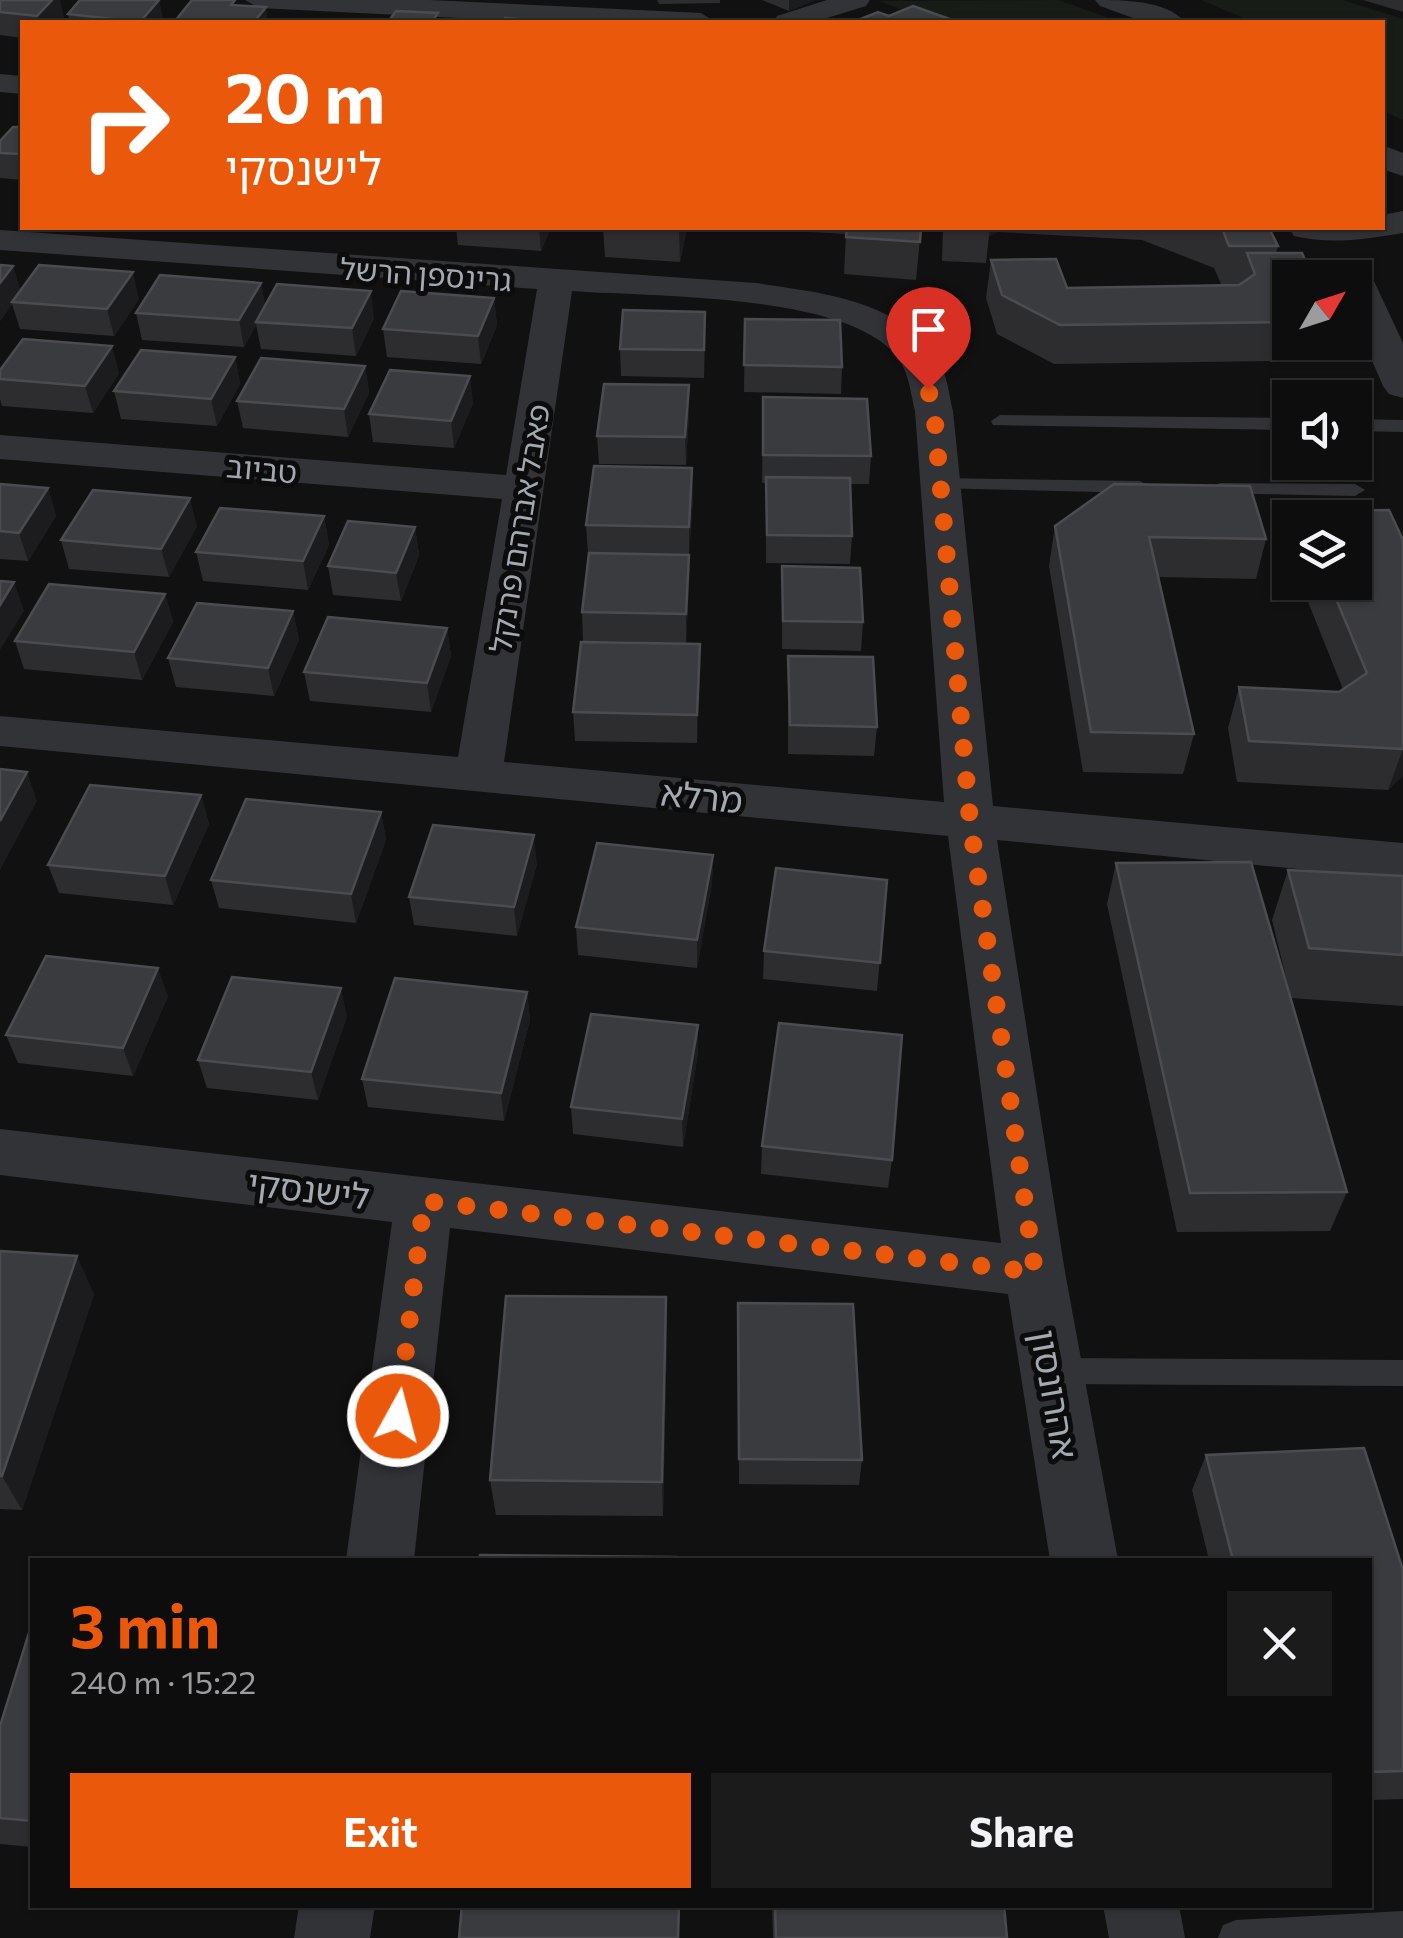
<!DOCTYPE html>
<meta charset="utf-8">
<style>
body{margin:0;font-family:Commissioner,"Noto Sans Hebrew",sans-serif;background:#1b1b1c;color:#f1f3f6;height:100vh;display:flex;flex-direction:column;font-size:38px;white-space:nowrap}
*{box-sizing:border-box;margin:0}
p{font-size:32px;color:#9a9c9e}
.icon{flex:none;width:55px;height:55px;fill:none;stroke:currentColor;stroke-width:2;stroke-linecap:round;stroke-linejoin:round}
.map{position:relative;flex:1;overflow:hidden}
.details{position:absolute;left:30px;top:1558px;width:1342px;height:350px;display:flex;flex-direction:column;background:#0d0d0e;border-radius:0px;box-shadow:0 2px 8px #0004,0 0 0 2px #2d2d2e}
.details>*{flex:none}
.banner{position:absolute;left:20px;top:20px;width:1365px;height:210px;border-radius:0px;box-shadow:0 2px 8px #0004,0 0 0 2px #2d2d2e;background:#ea580c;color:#fff;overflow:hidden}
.needle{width:65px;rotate:51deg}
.tools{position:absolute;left:1272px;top:260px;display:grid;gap:20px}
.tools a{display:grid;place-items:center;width:100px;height:100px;border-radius:0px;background:#0d0d0e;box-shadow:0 2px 8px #0004,0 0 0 2px #2d2d2e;font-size:50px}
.pin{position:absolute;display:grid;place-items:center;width:85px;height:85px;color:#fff;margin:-102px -42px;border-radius:50% 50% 50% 0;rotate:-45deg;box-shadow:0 0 10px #0007}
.pin .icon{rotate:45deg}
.me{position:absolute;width:110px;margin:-55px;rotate:7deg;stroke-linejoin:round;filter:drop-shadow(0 0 8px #0008)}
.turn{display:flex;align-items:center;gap:35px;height:210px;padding:0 40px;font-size:45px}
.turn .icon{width:130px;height:130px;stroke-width:2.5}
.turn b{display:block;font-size:70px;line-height:85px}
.round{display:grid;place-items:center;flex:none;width:105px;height:105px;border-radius:0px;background:#1b1b1c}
.summary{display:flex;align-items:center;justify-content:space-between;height:170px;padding:0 40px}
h1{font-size:60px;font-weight:700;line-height:75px;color:#ea580c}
.cta{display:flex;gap:20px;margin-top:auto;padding:20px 40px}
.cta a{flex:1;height:115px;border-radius:0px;background:#ea580c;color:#fff;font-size:40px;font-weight:700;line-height:115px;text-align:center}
.cta a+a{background:#1b1b1c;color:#f1f3f6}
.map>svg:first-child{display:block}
.green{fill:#171c17}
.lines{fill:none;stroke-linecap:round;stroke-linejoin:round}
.service{fill:#323337;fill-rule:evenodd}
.minor{fill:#323337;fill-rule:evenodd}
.tertiary{fill:#323337;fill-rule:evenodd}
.wall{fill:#2d2d30}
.shaded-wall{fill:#1c1c1e}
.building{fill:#3a3b3e;stroke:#4a4c50;stroke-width:2.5}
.route{stroke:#ea580c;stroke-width:18;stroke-dasharray:0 32.4}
.labels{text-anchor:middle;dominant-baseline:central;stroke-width:10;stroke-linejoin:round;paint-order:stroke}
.far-street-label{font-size:30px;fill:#a3a9b1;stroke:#0c0c0d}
.street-label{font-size:35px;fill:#a3a9b1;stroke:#0c0c0d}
</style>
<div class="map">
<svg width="1403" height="1938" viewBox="0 0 1403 1938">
<rect width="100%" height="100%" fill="#111112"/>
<g class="green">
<path d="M1058,0L1121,22H936L879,1Z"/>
<path d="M1201,0H1343L1403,19V120L1383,111L1382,22H1253Z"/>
</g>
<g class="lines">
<g class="service">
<path d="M1000,415L1290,418V430L993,425L991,421Z"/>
<path d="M1355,419L1403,420V432L1355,431Z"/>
<path d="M940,478L1140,481L1150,487L1140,493L933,488V480Z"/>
<path d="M1220,483L1355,484L1365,490L1355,496L1213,493L1210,489Z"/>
<path d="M1053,1358L1403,1360V1386L1053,1384L1042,1380L1038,1371L1042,1362Z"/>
<path d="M1403,1911V1938H1218L1223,1925L1236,1920Z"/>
</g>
<g class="minor">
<path d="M245,0H429L701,13L715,22H540L259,8Z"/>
<path d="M827,0H870L866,6L814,22H773L777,16Z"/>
<path d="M0,230L756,283C823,293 905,300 941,366C948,379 949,396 953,411L993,806L1403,843V879L997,840L1065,1272L1118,1560H1050L1008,1294L450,1228L414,1560H346L392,1222L0,1175V1129L1001,1243L948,836L0,746V716L458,757L502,499L0,459V435L506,475L537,289L0,250ZM572,291C652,297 840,293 894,353C909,369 910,391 915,411L944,802L504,762Z"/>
<path d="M299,1905H375L370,1938H294Z"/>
<path d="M1103,1905H1179L1185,1938H1109Z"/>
</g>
<g class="tertiary">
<path d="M1095,0C1123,0 1166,0 1185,22H1144L1100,6Z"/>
<path d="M0,74L22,76V94L0,92Z"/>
<path d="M1382,145L1403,153V176L1382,169Z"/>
<path d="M1403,211V233C1366,239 1332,245 1294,236L1289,228H1382V215Z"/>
<path d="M1355,268L1368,271L1373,279L1403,343V398L1389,394L1383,386L1355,321V278H1338Z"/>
</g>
</g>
<g class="wall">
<path d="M0,0L64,17L60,22H22V38L0,35Z"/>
<path d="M657,0H720V3L659,4Z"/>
<path d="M762,0H815L789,11Z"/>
<path d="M1363,0H1403V12Z"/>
<path d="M68,14L164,22H70Z"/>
<path d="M22,127V180L0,178V141Z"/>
<path d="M271,228H312L311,230Z"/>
<path d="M456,228H551L541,251L458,245Z"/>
<path d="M603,228H687L680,262L605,257Z"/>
<path d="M742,228H921L916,280L844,274L846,234Z"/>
<path d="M943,228H1269L1278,246L1276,253H1302L1290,342L1278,361L1054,364L997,334L986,298L991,260L1067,288L1240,284H1221L1214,268L1142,240L998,232L989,236L986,263L942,261Z"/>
<path d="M0,265L13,266L20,291L139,299L114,336L20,329L12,304L0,321Z"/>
<path d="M261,283L265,306L374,318L356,356L261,349L256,325L244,347L142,340L136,313Z"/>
<path d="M494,298L497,325L481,364L387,357L383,329Z"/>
<path d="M745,319L842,367L841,394L744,392Z"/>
<path d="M705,339L704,378L621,376L620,349Z"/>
<path d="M235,357L240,384L217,426L121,419L114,391Z"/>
<path d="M365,366L369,393L348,437L243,428L237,401Z"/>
<path d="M0,370L119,373L93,413L2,406L0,399Z"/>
<path d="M763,397L871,456L869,484H850L852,536L850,564L766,563V483H762Z"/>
<path d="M473,403L454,448L373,442L369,414Z"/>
<path d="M689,413L686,465L599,464L597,436Z"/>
<path d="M0,484L48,488L56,516L28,561L0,559Z"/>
<path d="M693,496L689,555L665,554L689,583L686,643L583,641L582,612L588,553L586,525Z"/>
<path d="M1389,510L1403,540V775L1388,790L1237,782L1228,728L1239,687L1339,692L1343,689L1300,582H1355V518H1297L1299,511Z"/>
<path d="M324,516L329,545L308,590L203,581L196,552Z"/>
<path d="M197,526L169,577L69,569L61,540Z"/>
<path d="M1055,526L1266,539L1256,579L1158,577L1194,734L1183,774L1083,772L1049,566Z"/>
<path d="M415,527L419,555L401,601L333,595L328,566Z"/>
<path d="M782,566L863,622L861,651L782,649Z"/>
<path d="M165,594L173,622L142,680L24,669L15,641Z"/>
<path d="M293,611L299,640L274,696L176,687L168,658Z"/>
<path d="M447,628L451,656L431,712L310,701L304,672Z"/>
<path d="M700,644L697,743L575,741L573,712Z"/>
<path d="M788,656L877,727L874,756L788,754Z"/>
<path d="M201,795L209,824L173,905L59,893L48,865Z"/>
<path d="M381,812L386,840L356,923L219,908L211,880Z"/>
<path d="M713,855L712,883L697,968L578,955L576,927Z"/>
<path d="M1116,863L1347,1192L1330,1231L1177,1232L1107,904Z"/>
<path d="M537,864L517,936L414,925L409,897Z"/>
<path d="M1288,870L1403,876V1006L1291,998L1272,920Z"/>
<path d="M887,880L877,991L763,979L764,951Z"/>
<path d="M527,992L530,1020L504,1121L368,1107L362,1079Z"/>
<path d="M168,996L133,1076L18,1063L6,1035Z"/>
<path d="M347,1016L318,1100L207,1088L198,1060Z"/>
<path d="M698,1025V1053L683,1147L573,1134L571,1107Z"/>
<path d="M762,1146L892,1160L888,1188L761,1174Z"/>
<path d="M0,1251L94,1294L22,1510L0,1509Z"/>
<path d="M666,1297L667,1334L663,1516L496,1515L490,1480Z"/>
<path d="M738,1303L862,1460L859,1485L739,1484Z"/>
<path d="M1206,1455L1403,1570V1799L1370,1800V1560H1209L1192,1490Z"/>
<path d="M32,1623V1847L0,1844V1726Z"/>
<path d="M772,1905H1004L1007,1938H773Z"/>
</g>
<g class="shaded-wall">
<path d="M52,0H60L64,17L60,22H39L37,16Z"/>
<path d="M159,0L164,22H140Z"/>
<path d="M789,0H815L789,11Z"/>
<path d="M266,7L268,22H254Z"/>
<path d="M539,228H551L541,251Z"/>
<path d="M679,228H687L680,262Z"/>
<path d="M990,228H999L998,232L989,236Z"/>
<path d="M13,266L21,293L12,302V304L0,321V283Z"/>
<path d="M133,272L139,299L114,336L107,309Z"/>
<path d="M261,283L266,309L256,322V325L244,347L239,320Z"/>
<path d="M371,291L374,318L356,356L352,328Z"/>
<path d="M494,298L497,325L481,364L478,336Z"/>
<path d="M1290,321V342H1308L1278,361L1288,322Z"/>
<path d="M112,346L119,373L93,413L85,386Z"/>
<path d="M235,357L240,384L217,426L211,399Z"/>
<path d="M365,366L369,393L348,437L344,409Z"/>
<path d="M470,376L473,403L454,448L451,421Z"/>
<path d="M689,385V413L686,465L685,437Z"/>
<path d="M692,468L693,496L689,555V527Z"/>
<path d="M48,488L56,516L28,561L19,533Z"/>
<path d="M190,498L197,526L169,577L161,549Z"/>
<path d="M324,516L329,545L308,590L303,561Z"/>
<path d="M415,527L419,555L401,601L396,573Z"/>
<path d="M689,555V583L686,643V614Z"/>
<path d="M14,582L24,611L0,650V605Z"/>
<path d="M165,594L173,622L142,680L134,652Z"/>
<path d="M293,611L299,640L274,696L268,668Z"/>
<path d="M447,628L451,656L431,712L427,683Z"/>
<path d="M700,644V673L697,743V715Z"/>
<path d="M1403,749V775L1388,790Z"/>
<path d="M27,772L37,801L0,870V821Z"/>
<path d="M201,795L209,824L173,905L165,876Z"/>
<path d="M381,812L386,840L356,923L351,894Z"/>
<path d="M534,835L537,864L517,936L514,907Z"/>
<path d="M713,855L712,883L697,968V940Z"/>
<path d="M158,968L168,996L133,1076L123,1048Z"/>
<path d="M341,988L347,1016L318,1100L311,1072Z"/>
<path d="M527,992L530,1020L504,1121L501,1093Z"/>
<path d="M698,1025V1053L683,1147L682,1119Z"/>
<path d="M77,1256L94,1294L22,1510L2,1476Z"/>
<path d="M666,1297L667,1334L663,1516L662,1482Z"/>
</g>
<g class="building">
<path d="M0,0H52L37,16L0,12Z"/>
<path d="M80,0H159L140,22L68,14Z"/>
<path d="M192,0H235L231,5L266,7L254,22L175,21Z"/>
<path d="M913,6L958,22H853L878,12L889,16Z"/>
<path d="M396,11L438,13L434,19L470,21L469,22H388Z"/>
<path d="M505,18L547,21L546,22H503Z"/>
<path d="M13,127H22V154L0,153V141Z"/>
<path d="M847,228H921L920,242L846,237Z"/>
<path d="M1214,228H1269L1278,246H1229L1223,231Z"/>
<path d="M1247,253H1302L1313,278H1290V321L1288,322L1060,325L1002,295L991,260L1056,259L1067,288L1239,285L1255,274Z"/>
<path d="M0,265L13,266L0,283Z"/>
<path d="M39,265L133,272L107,309L12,302Z"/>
<path d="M160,275L261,283L239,320L136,313Z"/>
<path d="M277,284L371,291L352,328L256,322Z"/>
<path d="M401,291L494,298L478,336L383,329Z"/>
<path d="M623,310L705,312L704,350L620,349Z"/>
<path d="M745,319L840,320L842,367L744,365Z"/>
<path d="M23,339L112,346L85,386L0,379V370Z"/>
<path d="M141,350L235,357L211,399L114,391Z"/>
<path d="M261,358L365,366L344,409L237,401Z"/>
<path d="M390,370L470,376L451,421L369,414Z"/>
<path d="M604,384L689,385L685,437L597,436Z"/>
<path d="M763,397L867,399L871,456L763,455Z"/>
<path d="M594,466L692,468L689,527L586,525Z"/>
<path d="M766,477L850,478L852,536L767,535Z"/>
<path d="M0,484L48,488L19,533L0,531Z"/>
<path d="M1114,484L1250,486L1266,539L1149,537L1194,734L1091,732L1055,526Z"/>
<path d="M93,490L190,498L161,549L61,540Z"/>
<path d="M220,508L324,516L303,561L196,552Z"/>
<path d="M1389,510L1403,540V749L1249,741L1239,687L1339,692L1367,673L1329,582H1355V518H1301L1299,511Z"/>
<path d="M348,521L415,527L396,573L328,566Z"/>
<path d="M589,553L689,555L686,614L582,612Z"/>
<path d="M782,566L860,568L863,622L783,621Z"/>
<path d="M0,581L14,582L0,605Z"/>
<path d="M49,584L165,594L134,652L15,641Z"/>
<path d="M197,603L293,611L268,668L168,658Z"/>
<path d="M328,617L447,628L427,683L304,672Z"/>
<path d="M581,642L700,644L697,715L573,712Z"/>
<path d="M788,656L873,657L877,727L790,725Z"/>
<path d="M0,769L27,772L0,821Z"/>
<path d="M90,785L201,795L165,876L48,865Z"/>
<path d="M246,799L381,812L351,894L211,880Z"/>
<path d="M433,825L534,835L514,907L409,897Z"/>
<path d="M597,843L713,855L697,940L576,927Z"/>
<path d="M1251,862L1347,1192L1190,1193L1116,863Z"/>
<path d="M776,868L887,880L880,963L764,951Z"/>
<path d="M1288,870L1403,876V955L1309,948Z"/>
<path d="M46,956L158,968L123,1048L6,1035Z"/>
<path d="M232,977L341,988L311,1072L198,1060Z"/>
<path d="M395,978L527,992L501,1093L362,1079Z"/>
<path d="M591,1014L698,1025L682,1119L571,1107Z"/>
<path d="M779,1023L902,1035L892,1160L762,1146Z"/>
<path d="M0,1251L77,1256L2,1476H0Z"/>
<path d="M506,1296L666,1297L662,1482L490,1480Z"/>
<path d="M738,1303L853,1304L862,1460L739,1459Z"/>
<path d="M1364,1448L1403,1570V1771L1370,1772V1560H1233L1206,1455Z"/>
<path d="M480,1555L676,1557V1560H479Z"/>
<path d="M32,1623V1821L0,1818V1726Z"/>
<path d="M462,1905H679L678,1938H459Z"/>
<path d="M775,1905H1004L1007,1938H776Z"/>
</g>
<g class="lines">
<path class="route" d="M398,1416L424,1201L1035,1272L970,821L934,411L928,389"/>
</g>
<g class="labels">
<g class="far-street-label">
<text transform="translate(426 273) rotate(4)">גרינספן הרשל</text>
<text transform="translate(262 468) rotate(5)">טביוב</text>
<text transform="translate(518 528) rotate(-81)">פאבל אברהם פרנקל</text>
</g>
<g class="street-label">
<text transform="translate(702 795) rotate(6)">מרלא</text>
<text transform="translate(309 1188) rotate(7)">לישנסקי</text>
<text transform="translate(1056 1394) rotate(80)">אהרונסון</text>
</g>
</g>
</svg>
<div class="tools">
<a><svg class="needle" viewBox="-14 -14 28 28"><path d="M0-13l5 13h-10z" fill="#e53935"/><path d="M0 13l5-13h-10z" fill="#9a9c9e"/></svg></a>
<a><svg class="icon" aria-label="sound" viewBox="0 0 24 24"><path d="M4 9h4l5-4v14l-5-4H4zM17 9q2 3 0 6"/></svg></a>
<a><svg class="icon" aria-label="layers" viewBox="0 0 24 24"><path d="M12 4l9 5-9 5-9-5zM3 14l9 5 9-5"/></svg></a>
</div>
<div class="pin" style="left:928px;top:389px;background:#d93025"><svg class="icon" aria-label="arrive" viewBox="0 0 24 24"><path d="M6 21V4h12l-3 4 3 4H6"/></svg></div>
<svg class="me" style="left:398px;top:1416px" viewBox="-20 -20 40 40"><circle r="17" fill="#ea580c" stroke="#fff" stroke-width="3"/><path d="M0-11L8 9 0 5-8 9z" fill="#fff"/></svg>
<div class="banner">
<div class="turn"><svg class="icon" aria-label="right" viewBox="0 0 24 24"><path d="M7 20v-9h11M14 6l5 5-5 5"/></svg><div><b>20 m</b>לישנסקי</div></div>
</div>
<section class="details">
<div class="summary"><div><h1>3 min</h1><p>240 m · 15:22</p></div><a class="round"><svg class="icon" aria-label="close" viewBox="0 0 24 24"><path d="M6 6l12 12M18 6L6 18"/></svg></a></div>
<div class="cta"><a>Exit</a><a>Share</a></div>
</section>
</div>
